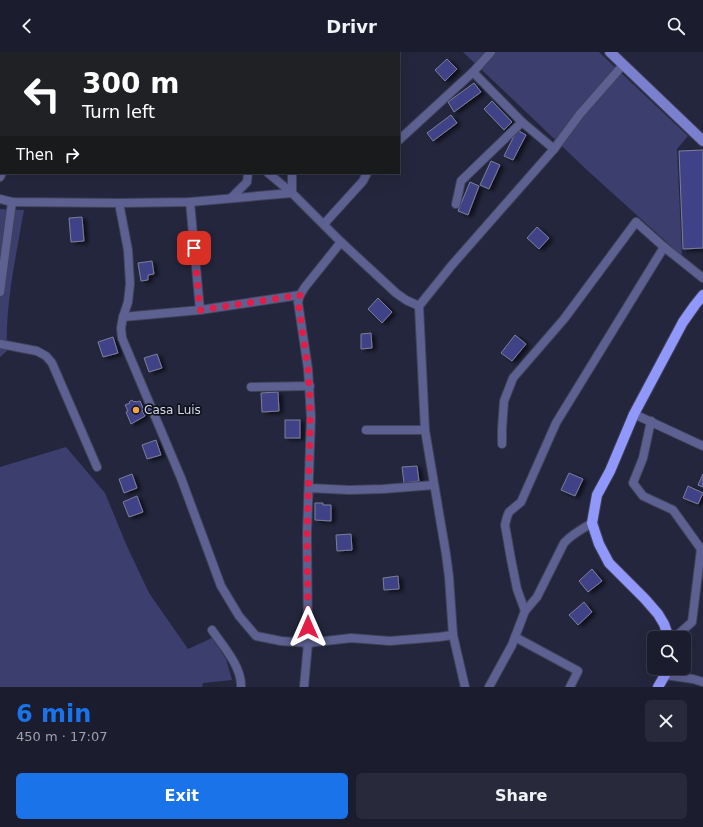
<!DOCTYPE html>
<meta charset="utf-8">
<style>
body{margin:0;font-family:"DejaVu Sans",sans-serif;background:#28293a;color:#f1f3f6;height:100vh;display:flex;flex-direction:column;font-size:15px;white-space:nowrap}
*{box-sizing:border-box;margin:0}
p{font-size:13px;color:#a0a1aa}
.icon{flex:none;width:22px;height:22px;fill:none;stroke:currentColor;stroke-width:2;stroke-linecap:round;stroke-linejoin:round}
.map{position:relative;height:635px;overflow:hidden}
.panel{display:flex;flex-direction:column;background:#1b1c2e;flex:1}
.panel>*{flex:none}
.guide{position:absolute;left:0px;top:0px;width:400px;height:122px;box-shadow:0 4px 16px #0002,0 0 0 1px #393a4a;background:#202124;color:#fff;overflow:hidden}
.controls{position:absolute;left:647px;top:579px;display:grid;gap:8px}
.controls a{display:grid;place-items:center;width:44px;height:44px;border-radius:6px;background:#1b1c2e;box-shadow:0 4px 16px #0002,0 0 0 1px #393a4a;font-size:20px}
.pin{position:absolute;display:grid;place-items:center;width:34px;height:34px;color:#fff;margin:-17px;border-radius:8px;box-shadow:0 2px 6px #0006}
.me{position:absolute;width:44px;margin:-22px;rotate:0deg;stroke-linejoin:round;filter:drop-shadow(0 0 3px #0008)}
.turn{display:flex;align-items:center;gap:14px;height:84px;padding:0 16px;font-size:18px}
.turn .icon{width:52px;height:52px;stroke-width:2.5}
.turn b{display:block;font-size:28px;line-height:34px}
.then{display:flex;align-items:center;height:38px;padding:0 16px;background:#0003;gap:8px;font-size:15px}
.round{display:grid;place-items:center;flex:none;width:42px;height:42px;border-radius:6px;background:#28293a}
.headline{display:flex;align-items:center;justify-content:space-between;height:68px;padding:0 16px}
h1{font-size:24px;font-weight:800;line-height:30px;color:#1a73e8}
.primary-button{display:flex;gap:8px;margin-top:auto;padding:8px 16px}
.primary-button a{flex:1;height:46px;border-radius:6px;background:#1a73e8;color:#fff;font-size:16px;font-weight:800;line-height:46px;text-align:center}
.primary-button a+a{background:#28293a;color:#f1f3f6}
header{display:flex;justify-content:space-between;align-items:center;height:52px;padding:0 16px;background:#1b1c2e;font-size:18px;font-weight:800}
.map>svg:first-child{display:block}
.green{fill:#3c3f6d}
.building{fill:#414387;stroke:#7b7e99;filter:url(#shadow)}
.lines{fill:none;stroke-linecap:round;stroke-linejoin:round}
.street-casing{stroke:#414359;stroke-width:10}
.secondary-casing{stroke:#414359;stroke-width:12}
.primary-casing{stroke:#414359;stroke-width:12}
.street{stroke:#5d6192;stroke-width:8}
.secondary{stroke:#7a80ce;stroke-width:10}
.primary{stroke:#9198fc;stroke-width:10}
.route{stroke:#e11d48;stroke-width:7;stroke-dasharray:0 12.6}
.poi-dot{fill:#f2a541;stroke:#0f111b;stroke-width:1.5}
.labels{text-anchor:middle;dominant-baseline:central;stroke-width:3.5;stroke-linejoin:round;paint-order:stroke}
.poi-label{font-size:12px;fill:#d9dbea;stroke:#0f111b;text-anchor:start}
</style>
<header><svg class="icon" aria-label="back" viewBox="0 0 24 24"><path d="M15 5l-7 7 7 7"/></svg>Drivr<svg class="icon" aria-label="search" viewBox="0 0 24 24"><circle cx="10" cy="10" r="6"/><path d="M15 15l6 6"/></svg></header>
<div class="map">
<svg width="703" height="635" viewBox="0 0 703 635">
<defs>
<filter id="shadow"><feDropShadow dx="4" dy="2" stdDeviation="2" flood-color="#0009"/></filter>
</defs>
<rect width="100%" height="100%" fill="#24263d"/>
<g class="green">
<path d="M463,0H599L688,84L677,97L682,204L588,119Z"/>
<path d="M0,157L24,158C16,204 5,253 7,299L0,305Z"/>
<path d="M66,395L105,441L126,492L149,541L188,597L212,586L226,607L232,628L203,631L202,635H0V415Z"/>
</g>
<g class="building">
<path d="M149,0H171L173,1H150Z"/>
<path d="M447,7L457,17L445,29L435,18Z"/>
<path d="M474,31L481,40L454,60L448,50Z"/>
<path d="M492,49L512,70L504,78L484,57Z"/>
<path d="M451,63L457,71L433,89L427,81Z"/>
<path d="M517,78L526,83L513,108L504,104Z"/>
<path d="M703,98V196L683,197L679,99Z"/>
<path d="M491,109L500,113L489,137L480,133Z"/>
<path d="M470,130L479,134L468,163L458,159Z"/>
<path d="M82,165L84,189L71,190L69,166Z"/>
<path d="M537,175L549,186L539,197L527,186Z"/>
<path d="M152,209L154,222L148,223V228L141,229L138,211Z"/>
<path d="M378,246L392,260L382,271L368,257Z"/>
<path d="M371,281L372,296L361,297V282Z"/>
<path d="M515,283L526,292L512,309L501,301Z"/>
<path d="M113,285L118,301L103,305L98,290Z"/>
<path d="M157,302L162,316L149,320L144,306Z"/>
<path d="M278,340L279,359L262,360L261,341Z"/>
<path d="M132,348L134,350L135,349L136,350L140,349L144,358L142,359L145,364L131,372L126,360L128,359L125,353L130,351L129,350Z"/>
<rect x="285" y="368" width="15" height="18"/>
<path d="M156,388L161,403L147,407L142,393Z"/>
<path d="M417,414L419,429L404,431L402,415Z"/>
<path d="M569,421L583,427L575,444L561,438Z"/>
<path d="M132,422L137,436L124,441L119,427Z"/>
<path d="M703,422V435L698,433Z"/>
<path d="M688,434L703,441L698,452L683,446Z"/>
<path d="M137,444L143,460L129,465L123,450Z"/>
<path d="M315,451H323V453H331V469L315,468Z"/>
<path d="M351,482L352,498L337,499L336,483Z"/>
<path d="M592,517L602,529L588,540L579,529Z"/>
<path d="M398,524L399,537L384,538L383,526Z"/>
<path d="M584,550L592,560L578,573L569,563Z"/>
</g>
<g class="lines">
<defs>
<g id="street">
<path d="M127,0V1"/>
<path d="M301,0L302,1"/>
<path d="M54,1L55,0"/>
<path d="M317,1L318,0"/>
<path d="M473,20L522,70L554,97"/>
<path d="M399,88L473,20L491,0"/>
<path d="M268,121L292,141L341,190L396,241L406,248L419,254"/>
<path d="M0,125L2,121"/>
<path d="M292,141V121"/>
<path d="M231,146L247,130L248,121"/>
<path d="M0,147L12,150L119,151L190,150L292,141"/>
<path d="M190,150L200,258"/>
<path d="M119,151L128,198L130,232L128,250L123,265L121,276L122,286L181,426L221,534L239,564L256,584L281,589L308,591L351,586L390,589L439,585L453,583"/>
<path d="M456,152L461,129L522,70"/>
<path d="M324,172L363,129L367,121"/>
<path d="M0,240L12,150"/>
<path d="M123,265L200,258L300,243"/>
<path d="M0,292L37,299L46,304L52,311L97,415"/>
<path d="M251,335L310,334"/>
<path d="M634,362L703,394"/>
<path d="M651,369L643,406L633,431L643,444L673,458L701,497L692,570L674,586"/>
<path d="M366,378H425"/>
<path d="M502,392V377L504,349L513,326L564,267L636,170L664,195"/>
<path d="M309,436L349,438L383,437L434,433"/>
<path d="M525,559L517,537L511,507L505,473L507,465L509,460L521,450L556,371L664,195L703,226"/>
<path d="M212,578C223,594 242,615 241,635"/>
<path d="M515,585L578,619L570,635"/>
<path d="M665,623L693,627L703,630"/>
<path d="M304,635L308,591L307,481L311,365L308,317L298,250L300,243L305,235L341,190"/>
<path d="M465,635L453,583L449,525L446,502L425,378L419,254L452,213L554,97L580,62L623,13"/>
<path d="M489,635L512,593L525,559L537,545L564,491C572,482 582,477 592,471"/>
</g>
<path id="secondary" d="M610,0L703,89"/>
<g id="primary">
<path d="M669,586L664,572L658,562L645,547L609,511L599,492L592,471L597,443L610,419L634,362L683,270L695,253L703,243"/>
<path d="M658,635L665,623L667,616"/>
</g>
</defs>
<use href="#street" class="street-casing"/>
<use href="#secondary" class="secondary-casing"/>
<use href="#primary" class="primary-casing"/>
<use href="#street" class="street"/>
<use href="#secondary" class="secondary"/>
<use href="#primary" class="primary"/>
</g>
<g class="lines">
<path class="route" d="M194,196L200,258L300,243L298,250L308,317L310,350V379L307,481L308,575"/>
</g>
<circle class="poi-dot" cx="136" cy="358" r="4"/>
<g class="labels">
<g class="poi-label">
<text x="144" y="358">Casa Luis</text>
</g>
</g>
</svg>
<div class="controls">
<a><svg class="icon" aria-label="search" viewBox="0 0 24 24"><circle cx="10" cy="10" r="6"/><path d="M15 15l6 6"/></svg></a>
</div>
<div class="pin" style="left:194px;top:196px;background:#d93025"><svg class="icon" aria-label="arrive" viewBox="0 0 24 24"><path d="M6 21V4h12l-3 4 3 4H6"/></svg></div>
<svg class="me" style="left:308px;top:575px" viewBox="-20 -20 40 40"><path d="M0-17L14 15 0 8-14 15z" fill="#e11d48" stroke="#fff" stroke-width="4"/></svg>
<div class="guide">
<div class="turn"><svg class="icon" aria-label="left" viewBox="0 0 24 24"><path d="M17 20v-9H6M10 6l-5 5 5 5"/></svg><div><b>300 m</b>Turn left</div></div>
<div class="then">Then<svg class="icon" aria-label="right" viewBox="0 0 24 24"><path d="M7 20v-9h11M14 6l5 5-5 5"/></svg></div>
</div>
</div>
<section class="panel">
<div class="headline"><div><h1>6 min</h1><p>450 m · 17:07</p></div><a class="round"><svg class="icon" aria-label="close" viewBox="0 0 24 24"><path d="M6 6l12 12M18 6L6 18"/></svg></a></div>
<div class="primary-button"><a>Exit</a><a>Share</a></div>
</section>
